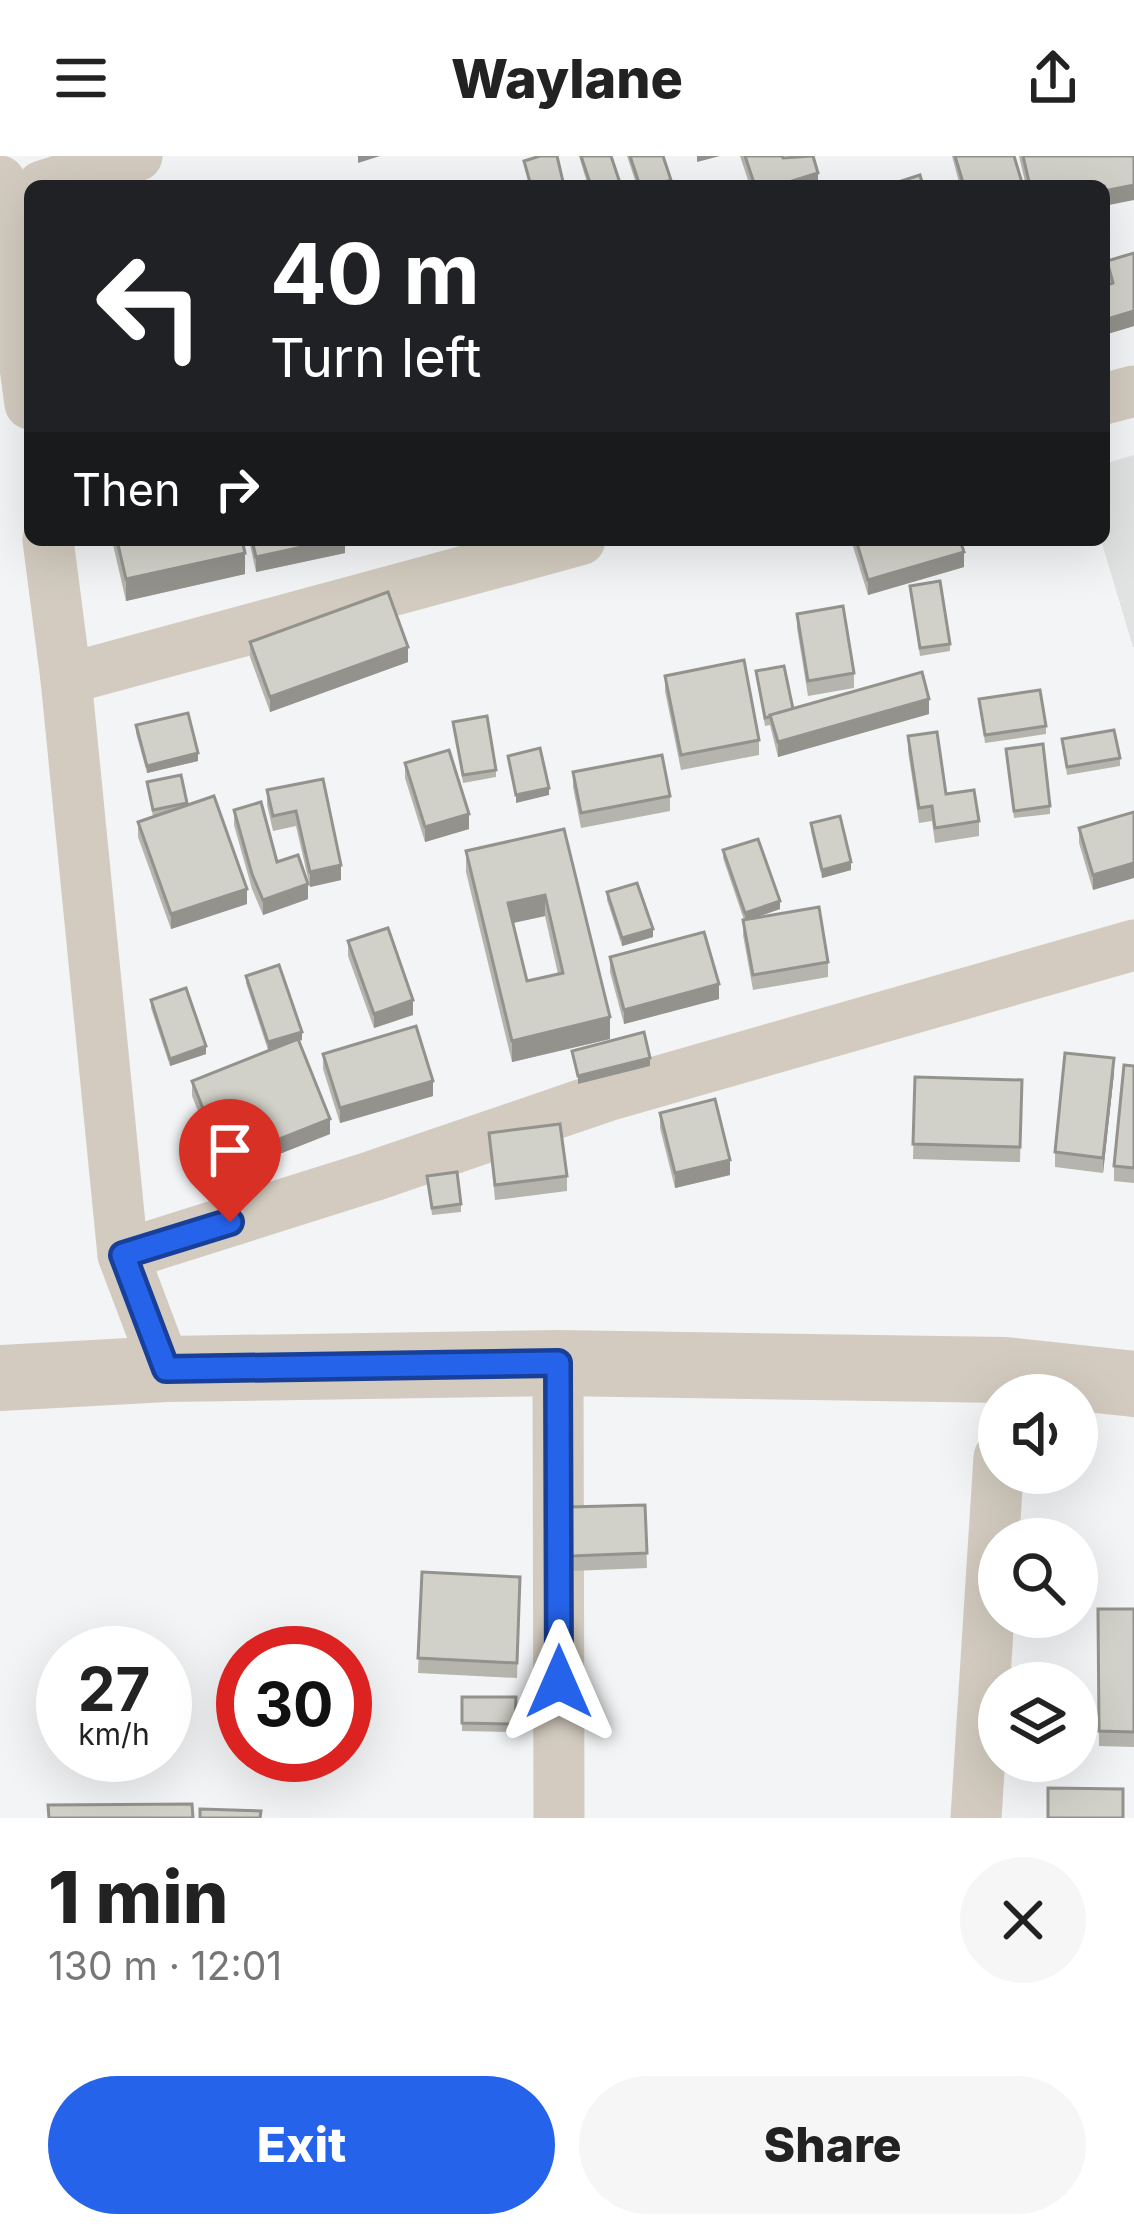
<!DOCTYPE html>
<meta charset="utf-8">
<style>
body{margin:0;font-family:Inter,sans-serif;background:#f6f6f6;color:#222;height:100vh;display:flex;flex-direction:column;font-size:45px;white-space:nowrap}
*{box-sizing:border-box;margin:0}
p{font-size:39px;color:#767676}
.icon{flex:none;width:66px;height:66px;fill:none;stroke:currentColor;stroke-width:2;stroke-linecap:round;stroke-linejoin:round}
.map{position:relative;height:1662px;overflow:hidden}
.details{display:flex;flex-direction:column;background:#fff;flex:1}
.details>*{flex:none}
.top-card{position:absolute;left:24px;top:24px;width:1086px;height:366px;border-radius:18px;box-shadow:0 12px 48px #0002;background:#202124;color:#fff;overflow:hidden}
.fabs{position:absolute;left:978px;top:1218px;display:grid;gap:24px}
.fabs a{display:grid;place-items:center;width:120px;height:120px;border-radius:50%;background:#fff;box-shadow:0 12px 48px #0002;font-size:60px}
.speed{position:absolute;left:36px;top:1470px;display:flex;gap:24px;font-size:60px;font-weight:700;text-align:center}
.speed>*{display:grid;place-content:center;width:156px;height:156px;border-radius:50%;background:#fff;box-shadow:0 12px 48px #0002;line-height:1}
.speed small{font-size:30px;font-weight:400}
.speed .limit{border:18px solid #d22;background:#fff;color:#111}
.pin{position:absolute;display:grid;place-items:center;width:102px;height:102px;color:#fff;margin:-123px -51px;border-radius:50% 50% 50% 0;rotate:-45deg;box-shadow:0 0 12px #0007}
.pin .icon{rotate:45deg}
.me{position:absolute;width:132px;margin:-66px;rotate:0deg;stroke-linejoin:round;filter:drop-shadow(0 0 9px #0008)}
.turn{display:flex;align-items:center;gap:42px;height:252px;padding:0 48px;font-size:54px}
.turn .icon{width:156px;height:156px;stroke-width:2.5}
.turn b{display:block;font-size:84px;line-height:102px}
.then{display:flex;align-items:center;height:114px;padding:0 48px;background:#0003;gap:24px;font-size:45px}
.round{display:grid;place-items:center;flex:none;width:126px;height:126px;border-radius:63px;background:#f6f6f6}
.summary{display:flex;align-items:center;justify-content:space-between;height:204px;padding:0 48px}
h1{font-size:72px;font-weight:800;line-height:90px}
.cta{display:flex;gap:24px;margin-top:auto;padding:24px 48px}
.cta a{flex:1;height:138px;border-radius:72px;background:#2563eb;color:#fff;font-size:48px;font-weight:800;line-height:138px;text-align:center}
.cta a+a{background:#f6f6f6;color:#222}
header{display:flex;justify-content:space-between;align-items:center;height:156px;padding:0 48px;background:#fff;font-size:54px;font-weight:800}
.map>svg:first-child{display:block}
.education{fill:#e1e3e2}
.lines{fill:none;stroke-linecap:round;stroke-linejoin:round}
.minor{stroke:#d3cbbf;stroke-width:51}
.tertiary{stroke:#d3cbbf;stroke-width:66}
.wall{fill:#b5b4ad;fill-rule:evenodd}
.shaded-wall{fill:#93928d}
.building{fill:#d2d1c9;stroke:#93928d;stroke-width:3;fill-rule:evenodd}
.route-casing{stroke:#184099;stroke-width:30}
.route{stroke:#2563eb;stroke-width:21}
</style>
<header><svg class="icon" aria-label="menu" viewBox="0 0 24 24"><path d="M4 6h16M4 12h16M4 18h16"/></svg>Waylane<svg class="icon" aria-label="share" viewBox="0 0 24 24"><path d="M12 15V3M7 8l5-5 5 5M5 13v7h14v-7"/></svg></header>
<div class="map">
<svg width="1134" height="1662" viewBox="0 0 1134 1662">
<rect width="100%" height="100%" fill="#f2f4f5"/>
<path class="education" d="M1134,299V491H1133L1101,384H1104V308Z"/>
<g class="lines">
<g class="minor">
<path d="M0,25L30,248"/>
<path d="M42,30L137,0"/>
<path d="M1104,243L1134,235"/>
<path d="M48,384L66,523L123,1099L166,1213"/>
<path d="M66,523L580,384"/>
<path d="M123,1099L373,1020L607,940L1134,789"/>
<path d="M558,1207L559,1662"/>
<path d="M976,1662L999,1301"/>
</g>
<path class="tertiary" d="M0,1222L166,1213L558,1207L1005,1214L1134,1228"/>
</g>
<g class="wall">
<path d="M579,0H611L621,30H588Z"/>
<path d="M627,0H663L671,30H637Z"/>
<path d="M740,0H782L818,30H750Z"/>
<path d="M952,0H1014L1023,30H960Z"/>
<path d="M1019,0H1134L1104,30H1026Z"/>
<path d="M1107,105L1134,170L1104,179V130L1109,128L1107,120Z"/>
<path d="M112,384H242L245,418L126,445Z"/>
<path d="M249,384H345V397L256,416Z"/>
<path d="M851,384H960L964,411L868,439Z"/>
<path d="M910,430L950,488V495L920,500Z"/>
<path d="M797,458L854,517V532L808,540L797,472Z"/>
<path d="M250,486L408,506L270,556L250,501Z"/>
<path d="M756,515L793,553L929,558L778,601L770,569L765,570Z"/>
<path d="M665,520L759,584V599L681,614L665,535Z"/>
<path d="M979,543L1046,570V578L985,587Z"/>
<path d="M453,566L496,614V621L463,627Z"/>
<path d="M136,569L198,605L147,617L136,577Z"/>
<path d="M908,580L946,638L979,665V680L935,687L932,665L919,667L908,595Z"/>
<path d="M1062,583L1120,602V610L1067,619Z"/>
<path d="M1006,593L1050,650V658L1014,662Z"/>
<path d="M405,607L469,673L425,686L405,622Z"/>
<path d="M573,616L670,640V655L581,672L573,631Z"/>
<path d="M181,619L187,650L247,748L171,773L138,681V666L153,661L147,626Z"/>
<path d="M323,623L341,724L310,731L296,670L273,675L267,649V634Z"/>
<path d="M234,654L277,706L308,743L263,759L252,733L234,669Z"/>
<path d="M1134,656L1093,734L1079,687V672Z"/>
<path d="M811,667L851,714L822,722L811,675Z"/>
<path d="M564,673L610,883L512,906L466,716V695ZM545,760L558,818L527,825L513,767Z"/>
<path d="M723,694L780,753L751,763L828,806V821L753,834L743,779L744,764L723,702Z"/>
<path d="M607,736L653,781L622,790L607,744Z"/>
<path d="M348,785L413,859L374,872L348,800Z"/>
<path d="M610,801L719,843L624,868L610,816Z"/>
<path d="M246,820L302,884L298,885L330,978L224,1020L192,940V925L268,894L246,827Z"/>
<path d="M151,844L206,898L170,910L151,852Z"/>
<path d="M323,898L433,940L340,967L323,913Z"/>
<path d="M1134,910V1027L1114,1025V1010Z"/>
<path d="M1114,917L1103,1017L1055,1011V996Z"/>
<path d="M915,921L1022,924L1020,1006L913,1003Z"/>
<path d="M660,957L730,1019L675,1032L660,972Z"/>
<path d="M489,977L567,1020V1035L495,1044Z"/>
<path d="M427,1020L461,1048V1056L432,1059Z"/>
<path d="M645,1349L647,1412L571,1415L569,1351Z"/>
<path d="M422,1416L520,1421L517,1522L418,1517Z"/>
<path d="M1098,1453H1134V1591L1099,1590Z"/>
<path d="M462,1541H516L515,1576L462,1575Z"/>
</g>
<g class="shaded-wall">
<path d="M358,0H380L358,7Z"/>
<path d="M697,0H720L697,6Z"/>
<path d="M818,17V30H776Z"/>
<path d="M1134,29V44L1104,50V35Z"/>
<path d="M1134,155V170L1104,179V164Z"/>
<path d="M334,384H345V397L256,416V401Z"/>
<path d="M964,396V411L868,439V424Z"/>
<path d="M245,397V418L126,445V423Z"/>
<path d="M408,491V506L270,556V541Z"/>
<path d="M929,543V558L778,601V586Z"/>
<path d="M198,597V605L147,617V610Z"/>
<path d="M549,632V639L516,647V639Z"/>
<path d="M469,658V673L425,686V671Z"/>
<path d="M851,706V714L822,722V714Z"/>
<path d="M1134,707V722L1093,734V719Z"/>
<path d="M341,709V724L310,731V716Z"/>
<path d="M308,728V743L263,759V744Z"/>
<path d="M247,733V748L171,773V758Z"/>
<path d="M545,739V760L508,768V747Z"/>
<path d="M780,745V753L745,765V757Z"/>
<path d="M653,773V781L622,790V782Z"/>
<path d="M719,828V843L624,868V854Z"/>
<path d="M413,844V859L374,872V858Z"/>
<path d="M610,861V883L512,906V885Z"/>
<path d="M302,876V884L268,894V886Z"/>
<path d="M206,890V898L170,910V903Z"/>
<path d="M650,902V910L578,928V920Z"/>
<path d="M1114,902V917L1103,1017V1002Z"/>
<path d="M433,925V940L340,967V952Z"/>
<path d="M330,963V978L224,1020V1005Z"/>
<path d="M730,1004V1019L675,1032V1017Z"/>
</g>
<g class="building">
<path d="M540,0H557L564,30H531L524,5Z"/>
<path d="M581,0H611L621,30H591Z"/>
<path d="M630,0H663L671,24L654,30H640Z"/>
<path d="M745,0H782L783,2L813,0L818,17L776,30H755Z"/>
<path d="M955,0H1014L1023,30H964Z"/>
<path d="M1023,0H1134V29L1104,35V30H1030Z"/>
<path d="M920,19L923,30H886Z"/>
<path d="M1134,97V155L1104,164V130L1113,127L1107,105Z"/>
<path d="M117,384H242L245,397L126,423Z"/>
<path d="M252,384H334L256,401Z"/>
<path d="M856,384H960L964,396L868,424Z"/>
<path d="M940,425L950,488L920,492L910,430Z"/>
<path d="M388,436L408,491L270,541L250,486Z"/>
<path d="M843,450L854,517L808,525L797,458Z"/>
<path d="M744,504L759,584L681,599L665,520Z"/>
<path d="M784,510L793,553L765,562L756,515Z"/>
<path d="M922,516L929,543L778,586L770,559Z"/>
<path d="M1040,534L1046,570L985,579L979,543Z"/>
<path d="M188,557L198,597L147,610L136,569Z"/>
<path d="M487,560L496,614L463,619L453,566Z"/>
<path d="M1114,574L1120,602L1067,611L1062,583Z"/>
<path d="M937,576L946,638L974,634L979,665L935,672L932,650L919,652L908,580Z"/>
<path d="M1043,588L1050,650L1014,655L1006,593Z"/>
<path d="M540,592L549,632L516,639L508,600Z"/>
<path d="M449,594L469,658L425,671L405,607Z"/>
<path d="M662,599L670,640L581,657L573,616Z"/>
<path d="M181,619L187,647L153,654L147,626Z"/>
<path d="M323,623L341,709L310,716L296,655L273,660L267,634Z"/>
<path d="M214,640L247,733L171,758L138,666Z"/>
<path d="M261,646L277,706L298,699L308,728L263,744L252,718L234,654Z"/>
<path d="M1134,656V707L1093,719L1079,672Z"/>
<path d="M840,660L851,706L822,714L811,667Z"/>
<path d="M564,673L610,861L512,885L466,695ZM545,739L563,817L527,825L508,747Z"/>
<path d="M758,683L780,745L745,757L723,694Z"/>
<path d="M637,727L653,773L622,782L607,736Z"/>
<path d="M819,751L828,806L753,819L743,764Z"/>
<path d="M388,772L413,844L374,858L348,785Z"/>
<path d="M704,776L719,828L624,854L610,801Z"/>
<path d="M279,809L302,876L268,886L246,820Z"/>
<path d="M186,832L206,890L170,903L151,844Z"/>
<path d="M416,870L433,925L340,952L323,898Z"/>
<path d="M644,876L650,902L578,920L572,895Z"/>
<path d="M298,883L330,963L224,1005L192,925Z"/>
<path d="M1065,897L1114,902L1103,1002L1055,996Z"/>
<path d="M1124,909L1134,910V1012L1114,1010Z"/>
<path d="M915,921L1022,924L1020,991L913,988Z"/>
<path d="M715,943L730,1004L675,1017L660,957Z"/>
<path d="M560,968L567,1020L495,1029L489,977Z"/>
<path d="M457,1016L461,1048L432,1052L427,1020Z"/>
<path d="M645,1349L647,1397L571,1400L569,1351Z"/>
<path d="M422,1416L520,1421L517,1507L418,1502Z"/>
<path d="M1098,1453H1134V1576L1099,1575Z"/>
<path d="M462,1541H516L515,1568L462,1567Z"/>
<path d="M1048,1632L1123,1633V1662H1048Z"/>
<path d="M192,1648L193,1662H49L48,1649Z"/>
<path d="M200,1653L261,1655L260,1662H200Z"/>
</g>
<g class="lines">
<defs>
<path id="route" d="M230,1066L123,1099L166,1213L558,1207L559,1526"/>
</defs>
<use href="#route" class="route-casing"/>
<use href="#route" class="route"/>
</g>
</svg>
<div class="fabs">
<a><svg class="icon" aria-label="sound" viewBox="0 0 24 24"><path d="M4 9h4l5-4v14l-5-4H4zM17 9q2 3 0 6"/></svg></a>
<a><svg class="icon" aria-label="search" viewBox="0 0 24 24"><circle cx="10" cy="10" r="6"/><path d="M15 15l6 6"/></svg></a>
<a><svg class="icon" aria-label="layers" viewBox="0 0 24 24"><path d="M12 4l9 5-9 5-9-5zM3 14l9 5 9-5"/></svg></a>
</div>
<div class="speed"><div>27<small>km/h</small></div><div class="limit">30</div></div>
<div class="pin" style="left:230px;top:1066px;background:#d93025"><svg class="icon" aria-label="arrive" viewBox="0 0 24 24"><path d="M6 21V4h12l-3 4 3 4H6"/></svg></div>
<svg class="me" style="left:559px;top:1526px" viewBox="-20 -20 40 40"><path d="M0-17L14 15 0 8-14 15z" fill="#2563eb" stroke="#fff" stroke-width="4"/></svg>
<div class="top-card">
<div class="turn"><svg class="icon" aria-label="left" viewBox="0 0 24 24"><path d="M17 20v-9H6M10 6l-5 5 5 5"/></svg><div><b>40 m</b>Turn left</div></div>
<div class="then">Then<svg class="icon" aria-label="right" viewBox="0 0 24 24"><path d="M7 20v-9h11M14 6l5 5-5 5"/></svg></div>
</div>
</div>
<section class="details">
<div class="summary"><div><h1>1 min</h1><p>130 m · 12:01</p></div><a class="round"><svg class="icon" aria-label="close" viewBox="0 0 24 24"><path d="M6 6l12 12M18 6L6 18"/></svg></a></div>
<div class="cta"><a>Exit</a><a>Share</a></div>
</section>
